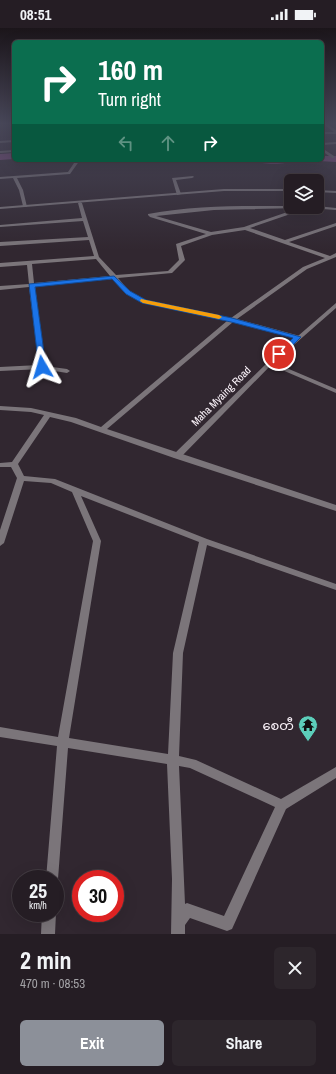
<!DOCTYPE html>
<meta charset="utf-8">
<style>
body{margin:0;font-family:"Archivo Narrow","Noto Sans Myanmar",sans-serif;background:#2d262c;color:#f1f3f6;height:100vh;display:flex;flex-direction:column;font-size:15px;white-space:nowrap}
*{box-sizing:border-box;margin:0}
p{font-size:13px;color:#a3a2a6}
.icon{flex:none;width:22px;height:22px;fill:none;stroke:currentColor;stroke-width:2;stroke-linecap:round;stroke-linejoin:round}
.map{position:relative;height:906px;overflow:hidden}
.drawer{display:flex;flex-direction:column;background:#251d24;flex:1}
.drawer>*{flex:none}
.hud{position:absolute;left:12px;top:12px;width:312px;height:122px;border-radius:6px;box-shadow:0 4px 16px #0002,0 0 0 1px #423b41;background:#0b6e4f;color:#fff;overflow:hidden}
.controls{position:absolute;left:284px;top:146px;display:grid;gap:8px}
.controls a{display:grid;place-items:center;width:40px;height:40px;border-radius:6px;background:#251d24;box-shadow:0 4px 16px #0002,0 0 0 1px #423b41;font-size:20px}
.speed{position:absolute;left:12px;top:842px;display:flex;gap:8px;font-size:20px;font-weight:700;text-align:center}
.speed>*{display:grid;place-content:center;width:52px;height:52px;border-radius:50%;background:#251d24;box-shadow:0 4px 16px #0002,0 0 0 1px #423b41;line-height:1}
.speed small{font-size:10px;font-weight:400}
.speed .limit{border:6px solid #d22;background:#fff;color:#111}
.pin{position:absolute;display:grid;place-items:center;width:34px;height:34px;color:#fff;margin:-17px;border:2px solid #fff;border-radius:50%;box-shadow:0 1px 4px #0007}
.me{position:absolute;width:44px;margin:-22px;rotate:353deg;stroke-linejoin:round;filter:drop-shadow(0 0 3px #0008)}
.turn{display:flex;align-items:center;gap:14px;height:84px;padding:0 20px;font-size:18px}
.turn .icon{width:52px;height:52px;stroke-width:2.5}
.turn b{display:block;font-size:28px;line-height:34px}
.lanes{display:flex;align-items:center;height:38px;padding:0 20px;background:#0003;justify-content:center;gap:20px;direction:ltr}
.lanes .off{opacity:.35}
.round{display:grid;place-items:center;flex:none;width:42px;height:42px;border-radius:6px;background:#2d262c}
.head{display:flex;align-items:center;justify-content:space-between;height:68px;padding:0 20px}
h1{font-size:24px;font-weight:700;line-height:30px}
.button{display:flex;gap:8px;margin-top:auto;padding:8px 20px}
.button a{flex:1;height:46px;border-radius:6px;background:#8c9099;color:#fff;font-size:16px;font-weight:700;line-height:46px;text-align:center}
.button a+a{background:#2d262c;color:#f1f3f6}
.status{display:flex;justify-content:space-between;align-items:center;height:28px;padding:0 20px;background:#251d24;direction:ltr}
.status svg{height:11px;fill:currentColor}
.map>svg:first-child{display:block}
.lines{fill:none;stroke-linecap:round;stroke-linejoin:round}
.river{fill:#894b85;fill-rule:evenodd}
.minor{fill:#7b757a;fill-rule:evenodd}
.tertiary{fill:#7b757a;fill-rule:evenodd}
.route{fill:#1a73e8;stroke:#114b97}
.slow{fill:#f59e0b}
.labels{text-anchor:middle;dominant-baseline:central;stroke-width:3;stroke-linejoin:round;paint-order:stroke}
.street-label{font-size:11px;fill:#faf2f9;stroke:#312730}
.near-poi-label{font-size:13px;fill:#faf2f9;stroke:#312730;text-anchor:end}
</style>
<div class="status"><b>08:51</b><svg viewBox="0 0 49 12"><path d="M0 12V9h3v3zM5 12V6h3v6zM10 12V3h3v9zM15 12V0h3v12zM26 1h20v11H26zM47 4h2v5h-2z"/></svg></div>
<div class="map">
<svg width="336" height="906" viewBox="0 0 336 906">
<rect width="100%" height="100%" fill="#312730"/>
<g class="lines">
<g class="river">
<path d="M14,125V131L0,132V126Z"/>
<path d="M322,128H336V134L319,133L318,132H322Z"/>
<path d="M253,132H294C289,137 258,137 253,132Z"/>
</g>
<g class="minor">
<path d="M322,95H326L336,102V106H322V104H334Z"/>
<path d="M14,112V114L0,115V113Z"/>
<path d="M336,114V116L322,117V115Z"/>
<path d="M322,120L334,128V130H332L322,123Z"/>
<path d="M14,122V124L0,125V123Z"/>
<path d="M76,132H80L70,146L17,150L23,162L27,179L23,178L19,162L13,150L0,151V149L68,144Z"/>
<path d="M193,148L194,149L192,150L176,152L181,166L177,167L172,150Z"/>
<path d="M321,163L325,164L317,170V167Z"/>
<path d="M80,174L82,175L99,229L116,247L168,243L179,232L176,216L206,206L150,189L148,187V186C195,177 244,178 291,178V179H317V178L336,180V182L308,180L250,200L285,212L336,195V198L289,214L330,228L336,225V229L307,241L237,291L300,308V310L298,311L233,294L107,401L336,477V483L174,430L71,394L50,389L18,436L24,448L55,451L207,511L336,556V562L207,517L183,625L179,728L196,732L281,771L336,739V750L286,781L232,901L227,903L190,890L185,897V906H171L172,851L167,736L68,720L58,851L55,856V851H46L57,718L0,709V699L58,709L93,513L72,464L51,455L24,453L4,515L0,518V502L17,450L11,439H0V435L12,434L44,387L31,384L0,382V378L31,380L76,390L101,399L227,293L142,274L126,266L113,251L35,258L45,338L67,341L70,343L67,345L42,341L0,343V339L39,337L29,259L0,262V258L29,256L27,237L0,239V235L94,228L89,212L0,218V214L88,209L83,193L0,199V197L82,190L78,175ZM299,180L244,199L211,204L156,188L214,182ZM245,202L325,230L303,239L231,290L146,272L130,264L118,250L172,245L185,232L181,218L212,207ZM96,231L110,248L34,255L32,236ZM81,468L199,514L173,625L168,726L69,710L101,513ZM179,738L190,740L275,779L224,888L187,875L185,876Z"/>
<path d="M270,333L336,361V365L268,336L267,335Z"/>
<path d="M55,883L56,885L55,906H41L42,885H55Z"/>
</g>
<g class="tertiary">
<path d="M224,161H291V163H224L0,181V179Z"/>
<path d="M317,162L336,163V165L317,164Z"/>
<path d="M336,275V280L272,336L180,430H174L173,428L174,426L268,334Z"/>
</g>
</g>
<linearGradient id="sky" x2="0" y2="1"><stop stop-color="#1b151a"/><stop offset="0.43" stop-color="#484759"/><stop offset="1" stop-color="#484759" stop-opacity="0"/></linearGradient>
<rect width="336" height="222" fill="url(#sky)"/>
<path class="route" d="M114,248L130,263L146,272L232,290L301,309L282,328H279L276,326L277,325L293,310L231,294L142,275L126,266L112,251L35,259L46,339L45,341H39L29,256Z"/>
<path class="slow" d="M141,271L219,287L222,289L219,291L143,275L140,273Z"/>
<defs>
<symbol id="temple-pin" viewBox="-11 -11 22 30"><path d="M0 17L-7.5 6A9.5 9.5 0 1 1 7.5 6Z" fill="#5cceba" stroke="#312730"/><path d="M0-6L5-2H3V0L6.5 2.5H4V6H1.5V3h-3V6H-4V2.5H-6.5L-3 0V-2H-5Z" fill="#111"/></symbol>
</defs>
<g fill-rule="evenodd">
<use href="#temple-pin" x="297" y="686" width="22" height="30"/>
</g>
<g class="labels">
<g class="street-label">
<text transform="translate(221 368) rotate(-45)">Maha Myaing Road</text>
</g>
<g class="near-poi-label">
<text x="294" y="697">စေတီ</text>
</g>
</g>
</svg>
<div class="controls">
<a><svg class="icon" aria-label="layers" viewBox="0 0 24 24"><path d="M12 4l9 5-9 5-9-5zM3 14l9 5 9-5"/></svg></a>
</div>
<div class="speed"><div>25<small>km/h</small></div><div class="limit">30</div></div>
<div class="pin" style="left:279px;top:326px;background:#d93025"><svg class="icon" aria-label="arrive" viewBox="0 0 24 24"><path d="M6 21V4h12l-3 4 3 4H6"/></svg></div>
<svg class="me" style="left:42px;top:339px" viewBox="-20 -20 40 40"><path d="M0-17L14 15 0 8-14 15z" fill="#1a73e8" stroke="#fff" stroke-width="4"/></svg>
<div class="hud">
<div class="turn"><svg class="icon" aria-label="right" viewBox="0 0 24 24"><path d="M7 20v-9h11M14 6l5 5-5 5"/></svg><div><b>160 m</b>Turn right</div></div>
<div class="lanes"><svg class="icon off" aria-label="left" viewBox="0 0 24 24"><path d="M17 20v-9H6M10 6l-5 5 5 5"/></svg><svg class="icon off" aria-label="ahead" viewBox="0 0 24 24"><path d="M12 20V5M6 11l6-6 6 6"/></svg><svg class="icon" aria-label="right" viewBox="0 0 24 24"><path d="M7 20v-9h11M14 6l5 5-5 5"/></svg></div>
</div>
</div>
<section class="drawer">
<div class="head"><div><h1>2 min</h1><p>470 m · 08:53</p></div><a class="round"><svg class="icon" aria-label="close" viewBox="0 0 24 24"><path d="M6 6l12 12M18 6L6 18"/></svg></a></div>
<div class="button"><a>Exit</a><a>Share</a></div>
</section>
